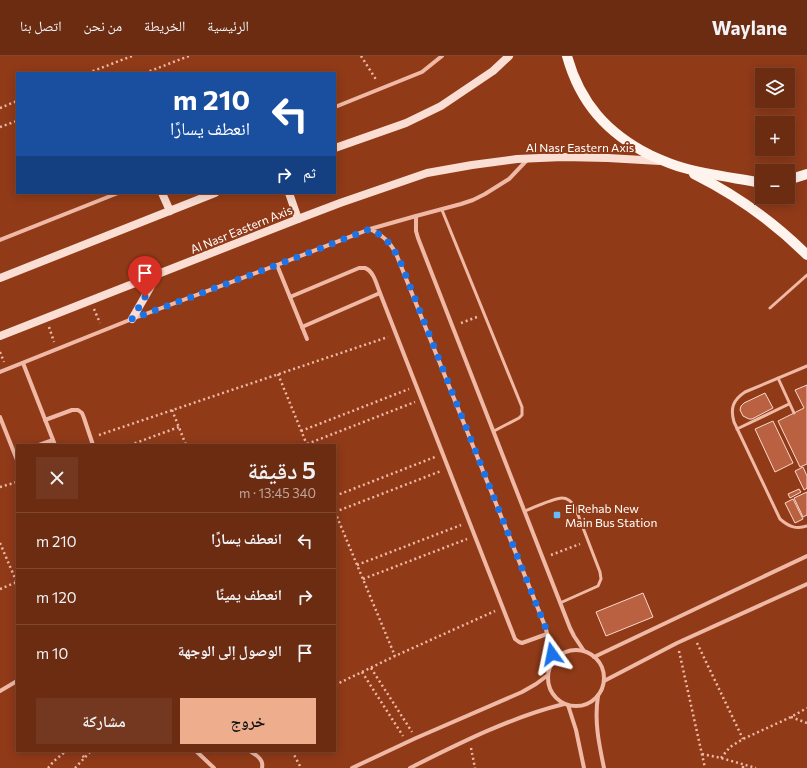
<!DOCTYPE html>
<html lang="ar">
<meta charset="utf-8">
<style>
body{margin:0;font-family:Commissioner,"Noto Naskh Arabic",sans-serif;background:#743820;color:#f1f3f6;direction:rtl;height:100vh;display:flex;flex-direction:column;font-size:15px;white-space:nowrap}
*{box-sizing:border-box;margin:0}
p{font-size:13px;color:#bea79f}
.icon{flex:none;width:22px;height:22px;fill:none;stroke:currentColor;stroke-width:2;stroke-linecap:round;stroke-linejoin:round}
.map{position:relative;flex:1;overflow:hidden;direction:ltr}
.sheet{position:absolute;left:16px;top:388px;width:320px;height:308px;display:flex;flex-direction:column;background:#6c2c12;border-radius:0px;box-shadow:0 2px 10px #0003,0 0 0 1px #7f4832;direction:rtl}
.sheet>*{flex:none}
.banner{position:absolute;left:16px;top:16px;width:320px;height:122px;border-radius:0px;box-shadow:0 2px 10px #0003,0 0 0 1px #7f4832;direction:rtl;background:#1a4fa0;color:#fff;overflow:hidden}
.fabs{position:absolute;left:755px;top:12px;display:grid;gap:8px}
.fabs a{display:grid;place-items:center;width:40px;height:40px;border-radius:0px;background:#6c2c12;box-shadow:0 2px 10px #0003,0 0 0 1px #7f4832;font-size:20px}
.pin{position:absolute;display:grid;place-items:center;width:34px;height:34px;color:#fff;margin:-41px -17px;border-radius:50% 50% 50% 0;rotate:-45deg;box-shadow:0 0 4px #0007}
.pin .icon{rotate:45deg}
.me{position:absolute;width:44px;margin:-22px;rotate:348deg;stroke-linejoin:round;filter:drop-shadow(0 0 3px #0008)}
.turn{display:flex;align-items:center;gap:14px;height:84px;padding:0 20px;font-size:18px}
.turn .icon{width:52px;height:52px;stroke-width:2.5}
.turn b{display:block;font-size:28px;line-height:34px}
.then{display:flex;align-items:center;height:38px;padding:0 20px;background:#0003;gap:8px;font-size:15px}
.round{display:grid;place-items:center;flex:none;width:42px;height:42px;border-radius:0px;background:#743820}
.overview{display:flex;align-items:center;justify-content:space-between;height:68px;padding:0 20px}
h1{font-size:24px;font-weight:600;line-height:30px}
.action{display:flex;gap:8px;margin-top:auto;padding:8px 20px}
.action a{flex:1;height:46px;border-radius:0px;background:#eead8d;color:#111;font-size:16px;font-weight:600;line-height:46px;text-align:center}
.action a+a{background:#743820;color:#f1f3f6}
ul{padding:0;list-style:none}
li{display:flex;align-items:center;gap:12px;height:56px;padding:0 20px;border-top:1px solid #7f4832}
li div{flex:1}
li b{display:block;font-size:15px}
li em{font-style:normal}
header{display:flex;align-items:center;gap:24px;box-sizing:border-box;height:56px;padding:0 20px;background:#6c2c12;border-bottom:1px solid #7f4832}
header strong{font-size:19px}
nav{display:flex;gap:22px;margin-inline-start:auto;font-size:14px}
.map>svg:first-child{display:block}
.building{fill:#b96140;stroke:#fbd8cc}
.lines{fill:none;stroke-linecap:round;stroke-linejoin:round}
.path{stroke:#efb9a5;stroke-width:2.5;stroke-dasharray:2 3;stroke-linecap:butt}
.lane{stroke:#efb9a5;stroke-width:3}
.street{stroke:#efb9a5;stroke-width:4}
.secondary{stroke:#fbded3;stroke-width:8}
.primary{stroke:#fff3ee;stroke-width:10}
.route{stroke:#1a73e8;stroke-width:7;stroke-dasharray:0 12.6}
.poi-dot{fill:#64bcff;stroke:#903a18;stroke-width:1.5}
.labels{text-anchor:middle;dominant-baseline:central;stroke-width:4;stroke-linejoin:round;paint-order:stroke}
.street-label{font-size:12px;fill:#fff;stroke:#903a18}
.poi-label{font-size:12px;fill:#fff;stroke:#903a18;text-anchor:start}
</style>
<header>
<strong>Waylane</strong>
<nav><a>الرئيسية</a><a>الخريطة</a><a>من نحن</a><a>اتصل بنا</a></nav>
</header>
<div class="map">
<svg width="807" height="712" viewBox="0 0 807 712">
<rect width="100%" height="100%" fill="#903a18"/>
<g class="building">
<path d="M807,329V408L800,411L778,365L804,352L795,334Z"/>
<path d="M765,337L773,352L752,363H749L743,360L740,354L741,350L744,347Z"/>
<path d="M773,365L793,407L775,416L755,373Z"/>
<path d="M803,411L807,420V432L804,434L795,415Z"/>
<path d="M799,433L801,436L790,442L788,438Z"/>
<path d="M807,436V459L803,461L794,442Z"/>
<path d="M793,443L803,463L795,467L785,447Z"/>
<path d="M643,537L653,561L606,580L596,556Z"/>
</g>
<g class="lines">
<g class="path">
<path d="M361,0L377,25"/>
<path d="M88,17L132,0"/>
<path d="M145,17L189,0"/>
<path d="M0,52L17,45"/>
<path d="M0,71L17,65"/>
<path d="M94,253L100,267"/>
<path d="M461,267L477,261"/>
<path d="M49,271L54,286"/>
<path d="M0,296L4,306"/>
<path d="M278,318L307,389"/>
<path d="M172,354L186,389"/>
<path d="M301,375L409,333"/>
<path d="M99,379L388,281"/>
<path d="M307,388L415,346"/>
<path d="M130,389L179,371"/>
<path d="M0,431L17,426"/>
<path d="M335,440L435,401"/>
<path d="M335,456L395,600"/>
<path d="M335,456L441,415"/>
<path d="M0,487L17,527"/>
<path d="M551,499L580,488"/>
<path d="M357,509L461,469"/>
<path d="M363,523L467,483"/>
<path d="M0,533L17,526"/>
<path d="M697,587L743,683"/>
<path d="M679,595L705,712"/>
<path d="M371,612L412,676"/>
<path d="M362,616L403,680"/>
<path d="M335,629L395,600L495,555"/>
<path d="M791,661L807,667"/>
<path d="M471,692L475,712"/>
<path d="M81,695L84,702"/>
<path d="M292,695L301,712"/>
<path d="M702,698L721,702L756,712"/>
<path d="M721,702L730,691L743,683L791,661L807,652"/>
<path d="M48,712L54,705L66,695"/>
<path d="M75,712L91,695"/>
<path d="M743,712V708"/>
</g>
<g class="lane">
<path d="M442,154L522,351V359L519,362L494,375"/>
<path d="M770,252L807,219"/>
<path d="M807,310L745,336C733,344 730,352 734,366L780,463C788,470 796,474 807,470"/>
<path d="M778,322L794,357"/>
<path d="M737,373L789,348"/>
<path d="M525,455C532,452 555,442 562,442C568,442 572,446 575,451L600,516L601,523L598,530L560,547"/>
</g>
<g class="street">
<path d="M335,51L422,16L442,0"/>
<path d="M416,160V175L418,182L570,572L574,580L584,595"/>
<path d="M370,173C386,181 393,189 399,205L545,570L550,588L552,607"/>
<path d="M0,184L118,137"/>
<path d="M277,209L307,283"/>
<path d="M290,241L359,212C360,212 364,212 365,212C374,215 377,230 380,237L515,583L519,586L522,587L547,578"/>
<path d="M302,271L380,237"/>
<path d="M23,307L55,389"/>
<path d="M0,316L132,263L277,209L370,173L416,160L461,148L473,144L485,138L509,123L527,104"/>
<path d="M0,361L17,404"/>
<path d="M45,364L72,354H78L82,357L84,362L93,389"/>
<path d="M39,389L53,384"/>
<circle cx="576" cy="622" r="28"/>
<path d="M594,601L807,500"/>
<path d="M604,625L677,587L807,528"/>
<path d="M0,635L17,625"/>
<path d="M598,640C594,665 599,688 604,712"/>
<path d="M568,649L576,674L584,712"/>
<path d="M196,695L214,712"/>
<path d="M250,695C256,699 264,703 262,712"/>
<path d="M352,712L416,682L522,636L536,628L548,619"/>
<path d="M410,712C458,688 511,661 564,648"/>
</g>
<g class="secondary">
<path d="M335,92L406,67L441,50L493,15L509,0"/>
<path d="M162,137L170,155"/>
<path d="M289,137L298,163"/>
<path d="M0,222L215,137"/>
<path d="M132,263L158,218"/>
<path d="M0,280L298,163L340,147L427,117L472,109L517,103L563,101L608,102L660,105"/>
</g>
<g class="primary">
<path d="M567,0C580,47 607,77 650,99C661,104 672,109 684,112C710,119 736,122 762,127"/>
<path d="M694,118C736,139 774,166 807,199"/>
<path d="M788,124L807,118"/>
</g>
</g>
<g class="lines">
<path class="route" d="M145,241L132,263L277,209L370,173C386,181 392,189 400,205L545,570L550,588L552,598"/>
</g>
<rect class="poi-dot" x="553" y="455" width="8" height="8" rx="2"/>
<g class="labels">
<g class="street-label">
<text x="580" y="91">Al Nasr Eastern Axis</text>
<text transform="translate(241 173) rotate(-22)">Al Nasr Eastern Axis</text>
</g>
<g class="poi-label">
<text x="565" y="452">El Rehab New<tspan x="565" dy="14">Main Bus Station</tspan></text>
</g>
</g>
</svg>
<div class="fabs">
<a><svg class="icon" aria-label="layers" viewBox="0 0 24 24"><path d="M12 4l9 5-9 5-9-5zM3 14l9 5 9-5"/></svg></a>
<a>+</a>
<a>−</a>
</div>
<div class="pin" style="left:145px;top:241px;background:#d93025"><svg class="icon" aria-label="arrive" viewBox="0 0 24 24"><path d="M6 21V4h12l-3 4 3 4H6"/></svg></div>
<svg class="me" style="left:552px;top:598px" viewBox="-20 -20 40 40"><path d="M0-17L14 15 0 8-14 15z" fill="#1a73e8" stroke="#fff" stroke-width="4"/></svg>
<div class="banner">
<div class="turn"><svg class="icon" aria-label="left" viewBox="0 0 24 24"><path d="M17 20v-9H6M10 6l-5 5 5 5"/></svg><div><b>210 m</b>انعطف يسارًا</div></div>
<div class="then">ثم<svg class="icon" aria-label="right" viewBox="0 0 24 24"><path d="M7 20v-9h11M14 6l5 5-5 5"/></svg></div>
</div>
<section class="sheet">
<div class="overview"><div><h1>5 دقيقة</h1><p>340 m · 13:45</p></div><a class="round"><svg class="icon" aria-label="close" viewBox="0 0 24 24"><path d="M6 6l12 12M18 6L6 18"/></svg></a></div>
<ul>
<li><svg class="icon" aria-label="left" viewBox="0 0 24 24"><path d="M17 20v-9H6M10 6l-5 5 5 5"/></svg><div><b>انعطف يسارًا</b></div><em>210 m</em></li>
<li><svg class="icon" aria-label="right" viewBox="0 0 24 24"><path d="M7 20v-9h11M14 6l5 5-5 5"/></svg><div><b>انعطف يمينًا</b></div><em>120 m</em></li>
<li><svg class="icon" aria-label="arrive" viewBox="0 0 24 24"><path d="M6 21V4h12l-3 4 3 4H6"/></svg><div><b>الوصول إلى الوجهة</b></div><em>10 m</em></li>
</ul>
<div class="action"><a>خروج</a><a>مشاركة</a></div>
</section>
</div>
